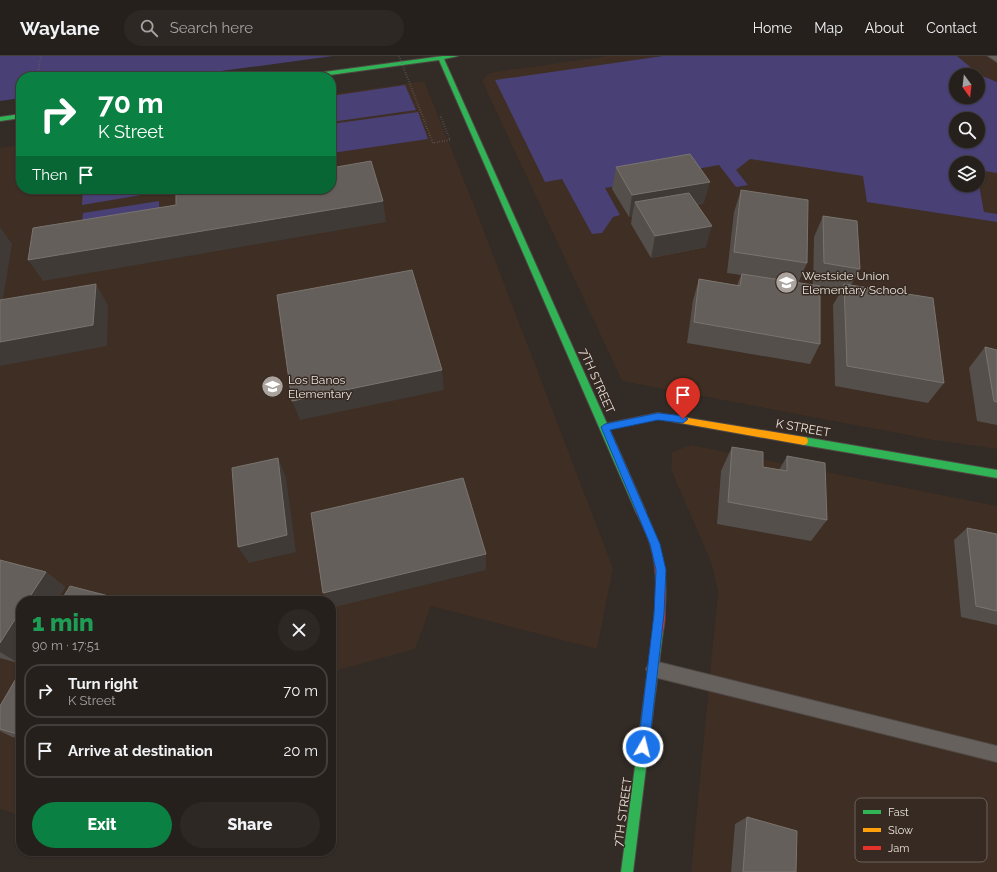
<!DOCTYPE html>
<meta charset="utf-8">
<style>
body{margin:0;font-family:Raleway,sans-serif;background:#2e2825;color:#f1f3f6;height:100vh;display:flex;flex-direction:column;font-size:15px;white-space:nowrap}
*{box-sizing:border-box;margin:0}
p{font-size:13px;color:#a4a3a3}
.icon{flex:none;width:22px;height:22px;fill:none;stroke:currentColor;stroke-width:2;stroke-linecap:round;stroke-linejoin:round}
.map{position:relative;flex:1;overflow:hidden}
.side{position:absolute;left:16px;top:540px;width:320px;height:260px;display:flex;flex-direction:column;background:#26201c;border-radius:16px;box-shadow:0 1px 3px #0004,0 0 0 1px #423e3b}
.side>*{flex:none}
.banner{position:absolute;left:16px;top:16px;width:320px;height:122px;border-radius:16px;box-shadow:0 1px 3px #0004,0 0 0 1px #423e3b;background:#0b8043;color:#fff;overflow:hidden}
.needle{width:26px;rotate:165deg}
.controls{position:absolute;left:949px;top:12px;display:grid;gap:8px}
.controls a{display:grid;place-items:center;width:36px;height:36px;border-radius:50%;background:#26201c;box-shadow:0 1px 3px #0004,0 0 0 1px #423e3b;font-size:20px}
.pin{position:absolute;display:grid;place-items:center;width:34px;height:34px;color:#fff;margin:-41px -17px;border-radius:50% 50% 50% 0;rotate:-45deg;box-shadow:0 0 4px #0007}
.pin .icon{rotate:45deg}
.me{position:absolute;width:44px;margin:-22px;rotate:8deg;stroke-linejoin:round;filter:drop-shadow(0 0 3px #0008)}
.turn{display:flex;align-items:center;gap:14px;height:84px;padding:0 16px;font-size:18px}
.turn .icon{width:52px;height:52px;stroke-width:2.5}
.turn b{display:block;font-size:28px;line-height:34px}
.then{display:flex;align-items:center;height:38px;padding:0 16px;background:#0003;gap:8px;font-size:15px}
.round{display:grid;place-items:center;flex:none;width:42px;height:42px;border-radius:21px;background:#2e2825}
.headline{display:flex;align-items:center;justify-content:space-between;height:68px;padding:0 16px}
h1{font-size:24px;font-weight:800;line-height:30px;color:#1e9e55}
.primary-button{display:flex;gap:8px;margin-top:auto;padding:8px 16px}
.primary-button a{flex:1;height:46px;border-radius:24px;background:#0b8043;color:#fff;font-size:16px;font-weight:800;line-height:46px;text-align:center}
.primary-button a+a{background:#2e2825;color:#f1f3f6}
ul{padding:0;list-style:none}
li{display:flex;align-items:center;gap:12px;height:54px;margin:0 8px 6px;padding:0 8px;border:2px solid #423e3b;border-radius:16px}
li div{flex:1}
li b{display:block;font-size:15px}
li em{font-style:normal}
header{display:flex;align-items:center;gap:24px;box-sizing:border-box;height:56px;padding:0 20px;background:#26201c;border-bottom:1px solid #423e3b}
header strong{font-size:19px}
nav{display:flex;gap:22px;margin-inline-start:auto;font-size:14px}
.search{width:280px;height:36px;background:#2e2825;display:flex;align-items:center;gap:10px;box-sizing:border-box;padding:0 14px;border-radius:22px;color:#a4a3a3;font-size:15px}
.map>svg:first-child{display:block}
.built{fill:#3e2e23;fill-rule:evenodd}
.green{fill:#494175;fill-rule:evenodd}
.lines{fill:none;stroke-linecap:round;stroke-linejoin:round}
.lane-casing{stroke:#504945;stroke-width:2}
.fast-casing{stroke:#504945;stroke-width:2}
.slow-casing{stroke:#504945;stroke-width:2}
.jam-casing{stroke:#504945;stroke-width:2}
.path{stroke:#6b6662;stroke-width:2;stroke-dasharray:0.5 2;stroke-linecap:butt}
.lane{fill:#66615d;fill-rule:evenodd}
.fast{fill:#30b455;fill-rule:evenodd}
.slow{fill:#ff9f0a;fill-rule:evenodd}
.jam{fill:#e5322d;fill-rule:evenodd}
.path-bridge{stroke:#6b6662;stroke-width:2;stroke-dasharray:0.5 2;stroke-linecap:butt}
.wall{fill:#554f4b}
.shaded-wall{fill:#403a36}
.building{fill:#655f5b;stroke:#7a746f}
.route{fill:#1a73e8;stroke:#114b97}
.labels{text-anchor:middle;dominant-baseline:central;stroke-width:3;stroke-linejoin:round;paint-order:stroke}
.poi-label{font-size:12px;fill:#ebe3de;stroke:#362a22;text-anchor:start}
.street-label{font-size:12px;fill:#ebe3de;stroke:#362a22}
.key{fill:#362a22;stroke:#6c625a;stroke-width:1}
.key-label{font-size:11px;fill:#ebe3de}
</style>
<header>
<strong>Waylane</strong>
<div class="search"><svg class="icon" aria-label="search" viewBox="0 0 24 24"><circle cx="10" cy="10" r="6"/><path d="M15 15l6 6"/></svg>Search here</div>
<nav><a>Home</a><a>Map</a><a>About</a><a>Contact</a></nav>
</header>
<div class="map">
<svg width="997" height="816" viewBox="0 0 997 816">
<rect width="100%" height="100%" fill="#322b26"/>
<g class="built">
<path d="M607,0H997V393L934,384L622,325L482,25L489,17ZM956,19H978V41H956ZM956,63H978V85H956ZM956,107H978V129H956Z"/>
<path d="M424,25L474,149L613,512L597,593L431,550L415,593L331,616V545H21V760L0,753V92L21,89V133H331V38Z"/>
<path d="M691,389L997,450V816H691L718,535L711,506L671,414L672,396Z"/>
</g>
<g class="green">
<path d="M0,0H333L177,21H21V42L0,45Z"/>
<path d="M663,0H957L980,19L997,26V117L978,114V107H956V129H978V124L984,156L997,158V166L867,146L863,120L750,103L736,114L748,129L736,131L719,109L680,116L681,119L605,132L620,159L613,161L602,177L592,178L562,123L545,126L495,24ZM956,19H978V41H956ZM956,63H978V85H956Z"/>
<path d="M405,29L416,54L331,66V40Z"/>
<path d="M418,56L428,83L332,97L331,68Z"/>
<path d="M83,133H159V136L82,149Z"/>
<path d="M159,145L160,172L80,185L83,157Z"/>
</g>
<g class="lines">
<defs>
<g id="lane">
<path d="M988,0H997V6Z"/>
<path d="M654,605L997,690V706L654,621L649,618L646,613L649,608Z"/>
</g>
<g id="fast">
<path d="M443,0H458L444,3L621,399L646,456L644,459L641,460L638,459L636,456L439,4L315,21H299L302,19Z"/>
<path d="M21,58V62L0,65V61Z"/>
<path d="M804,381L997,414V422L804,389L801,388L800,385L801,382Z"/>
<path d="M658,570L662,571L663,575L633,816H621L653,575L654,571Z"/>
</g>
<path id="slow" d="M658,357L804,381L807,382L808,385L807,388L804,389L658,363L605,374L601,371L605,368Z"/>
<path id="jam" d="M641,452L644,453C661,489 668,511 665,551C665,560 665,570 662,579L658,580L654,579L653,575C656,546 659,516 650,488C647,477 641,466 636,456L638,453Z"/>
</defs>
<use href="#lane" class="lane-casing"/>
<use href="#fast" class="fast-casing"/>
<use href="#slow" class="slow-casing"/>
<use href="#jam" class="jam-casing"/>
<path class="path" d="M37,21L41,0"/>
<use href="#lane" class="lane"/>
<use href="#fast" class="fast"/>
<use href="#slow" class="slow"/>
<use href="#jam" class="jam"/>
<path class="path-bridge" d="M399,0L433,87L450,84L440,59"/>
</g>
<g class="wall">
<path d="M616,111L704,147L697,149L706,191L651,202L631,168L632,160L629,161L612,133Z"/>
<path d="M741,134L807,207L798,227L820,288L810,308L687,287L693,244L699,223L737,229L741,219L727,217L734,156Z"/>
<path d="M823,160L860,213L851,229L944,327L928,347L835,330L833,249L842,233L813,229L814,181Z"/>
<path d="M985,291L997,294V369L977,365L969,312Z"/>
<path d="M732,391L763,411L779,414L787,400L827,464L811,485L717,468L721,415Z"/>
<path d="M967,472L997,478V569L961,561L954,484Z"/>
<path d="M0,504L46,516L65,531L56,545H21V602L18,607L0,602Z"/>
<path d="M21,614V683L12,681L0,675V650Z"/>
<path d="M747,761L796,816H731L735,768Z"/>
</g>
<g class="shaded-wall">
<path d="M710,126L704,147L642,158L635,146L632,160L629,161L632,139Z"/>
<path d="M383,145L386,166L43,225L28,204Z"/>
<path d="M712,170L706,191L651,202L655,180Z"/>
<path d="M0,171L12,188L0,261Z"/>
<path d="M96,228L108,249L107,290L0,310V286Z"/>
<path d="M442,314L444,334L300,364L292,345Z"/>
<path d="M278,402L286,421L296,496L249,507L238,491Z"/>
<path d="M486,498V514L331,552V545H327L323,537Z"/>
<path d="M46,516L65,531L56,545H27Z"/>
<path d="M21,554V602L18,607L0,596V587Z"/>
</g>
<g class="building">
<path d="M690,98L710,126L632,139L616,111Z"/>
<path d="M371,105L383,145L28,204L33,172L176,149V136L196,133H331V112Z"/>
<path d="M741,134L808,144L807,207L734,196Z"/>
<path d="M689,137L712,170L655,180L635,146Z"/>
<path d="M823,160L857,165L860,213L824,207Z"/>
<path d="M412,214L442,314L292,345L277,239Z"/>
<path d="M742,218L820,230V288L694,266L699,223L740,230Z"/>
<path d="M96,228L93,269L0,286V244Z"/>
<path d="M844,228L933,242L944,327L847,310Z"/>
<path d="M985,291L997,294V346L994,345Z"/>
<path d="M732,391L763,396V411L787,415V400L825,407L827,464L728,446Z"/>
<path d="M278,402L287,479L238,491L232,412Z"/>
<path d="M463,422L486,498L323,537L311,457Z"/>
<path d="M967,472L997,478V555L976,550Z"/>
<path d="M0,504L46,516L27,545H21V554L0,587Z"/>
<path d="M70,530L128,545H61Z"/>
<path d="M21,614V679L0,673V650Z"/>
<path d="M747,761L797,775L796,816H743Z"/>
</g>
<path class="route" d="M658,357L683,360L688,363L683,367L658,364L610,374L660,488L666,514L664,558L649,691L647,695L643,697L639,695L638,691L654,558L656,514L650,488L601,371L605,368Z"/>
<defs>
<symbol id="school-disc" viewBox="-11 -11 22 22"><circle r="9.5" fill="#aaa39e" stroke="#362a22"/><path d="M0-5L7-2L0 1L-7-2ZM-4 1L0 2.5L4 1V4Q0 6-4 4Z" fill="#fff"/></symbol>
</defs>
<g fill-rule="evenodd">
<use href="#school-disc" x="774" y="214" width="25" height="25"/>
<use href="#school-disc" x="260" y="318" width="25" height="25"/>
</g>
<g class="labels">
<g class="poi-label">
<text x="802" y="220">Westside Union<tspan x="802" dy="14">Elementary School</tspan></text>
<text x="288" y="324">Los Banos<tspan x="288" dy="14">Elementary</tspan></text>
</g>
<g class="street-label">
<text transform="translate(597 325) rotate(66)">7TH STREET</text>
<text transform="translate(803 372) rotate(10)">K STREET</text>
<text transform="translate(623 756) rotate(-82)">7TH STREET</text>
</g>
</g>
<rect x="855" y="742" width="132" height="64" rx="6" class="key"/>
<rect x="863" y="754" width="18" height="4" fill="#30b455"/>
<rect x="863" y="772" width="18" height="4" fill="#ff9f0a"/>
<rect x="863" y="790" width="18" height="4" fill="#e5322d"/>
<g class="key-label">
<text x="888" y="760">Fast</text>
<text x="888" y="778">Slow</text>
<text x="888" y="796">Jam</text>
</g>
</svg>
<div class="controls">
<a><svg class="needle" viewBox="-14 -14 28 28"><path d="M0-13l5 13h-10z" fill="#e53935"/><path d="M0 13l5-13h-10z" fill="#a4a3a3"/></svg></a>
<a><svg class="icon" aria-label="search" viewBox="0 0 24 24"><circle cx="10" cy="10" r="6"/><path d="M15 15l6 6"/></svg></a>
<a><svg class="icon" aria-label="layers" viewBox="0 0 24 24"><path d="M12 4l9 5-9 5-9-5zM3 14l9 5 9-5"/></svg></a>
</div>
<div class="pin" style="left:683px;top:363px;background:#d93025"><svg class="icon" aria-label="arrive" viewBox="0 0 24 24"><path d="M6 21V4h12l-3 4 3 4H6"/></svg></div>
<svg class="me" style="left:643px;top:691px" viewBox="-20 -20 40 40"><circle r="17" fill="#1a73e8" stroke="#fff" stroke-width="3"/><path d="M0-11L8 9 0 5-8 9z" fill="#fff"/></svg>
<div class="banner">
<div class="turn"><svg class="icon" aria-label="right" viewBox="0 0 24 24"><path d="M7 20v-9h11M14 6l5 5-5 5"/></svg><div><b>70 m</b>K Street</div></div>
<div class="then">Then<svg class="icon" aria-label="arrive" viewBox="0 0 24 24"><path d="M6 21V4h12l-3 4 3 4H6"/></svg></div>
</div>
<section class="side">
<div class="headline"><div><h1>1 min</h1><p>90 m · 17:51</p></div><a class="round"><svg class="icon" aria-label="close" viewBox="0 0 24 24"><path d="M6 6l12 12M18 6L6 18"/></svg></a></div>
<ul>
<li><svg class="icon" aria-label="right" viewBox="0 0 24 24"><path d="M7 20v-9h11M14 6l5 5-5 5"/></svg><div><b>Turn right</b><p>K Street</p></div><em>70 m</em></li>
<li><svg class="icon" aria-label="arrive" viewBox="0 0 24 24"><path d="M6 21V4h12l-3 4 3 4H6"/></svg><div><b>Arrive at destination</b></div><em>20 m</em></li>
</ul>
<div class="primary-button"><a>Exit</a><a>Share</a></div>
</section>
</div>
